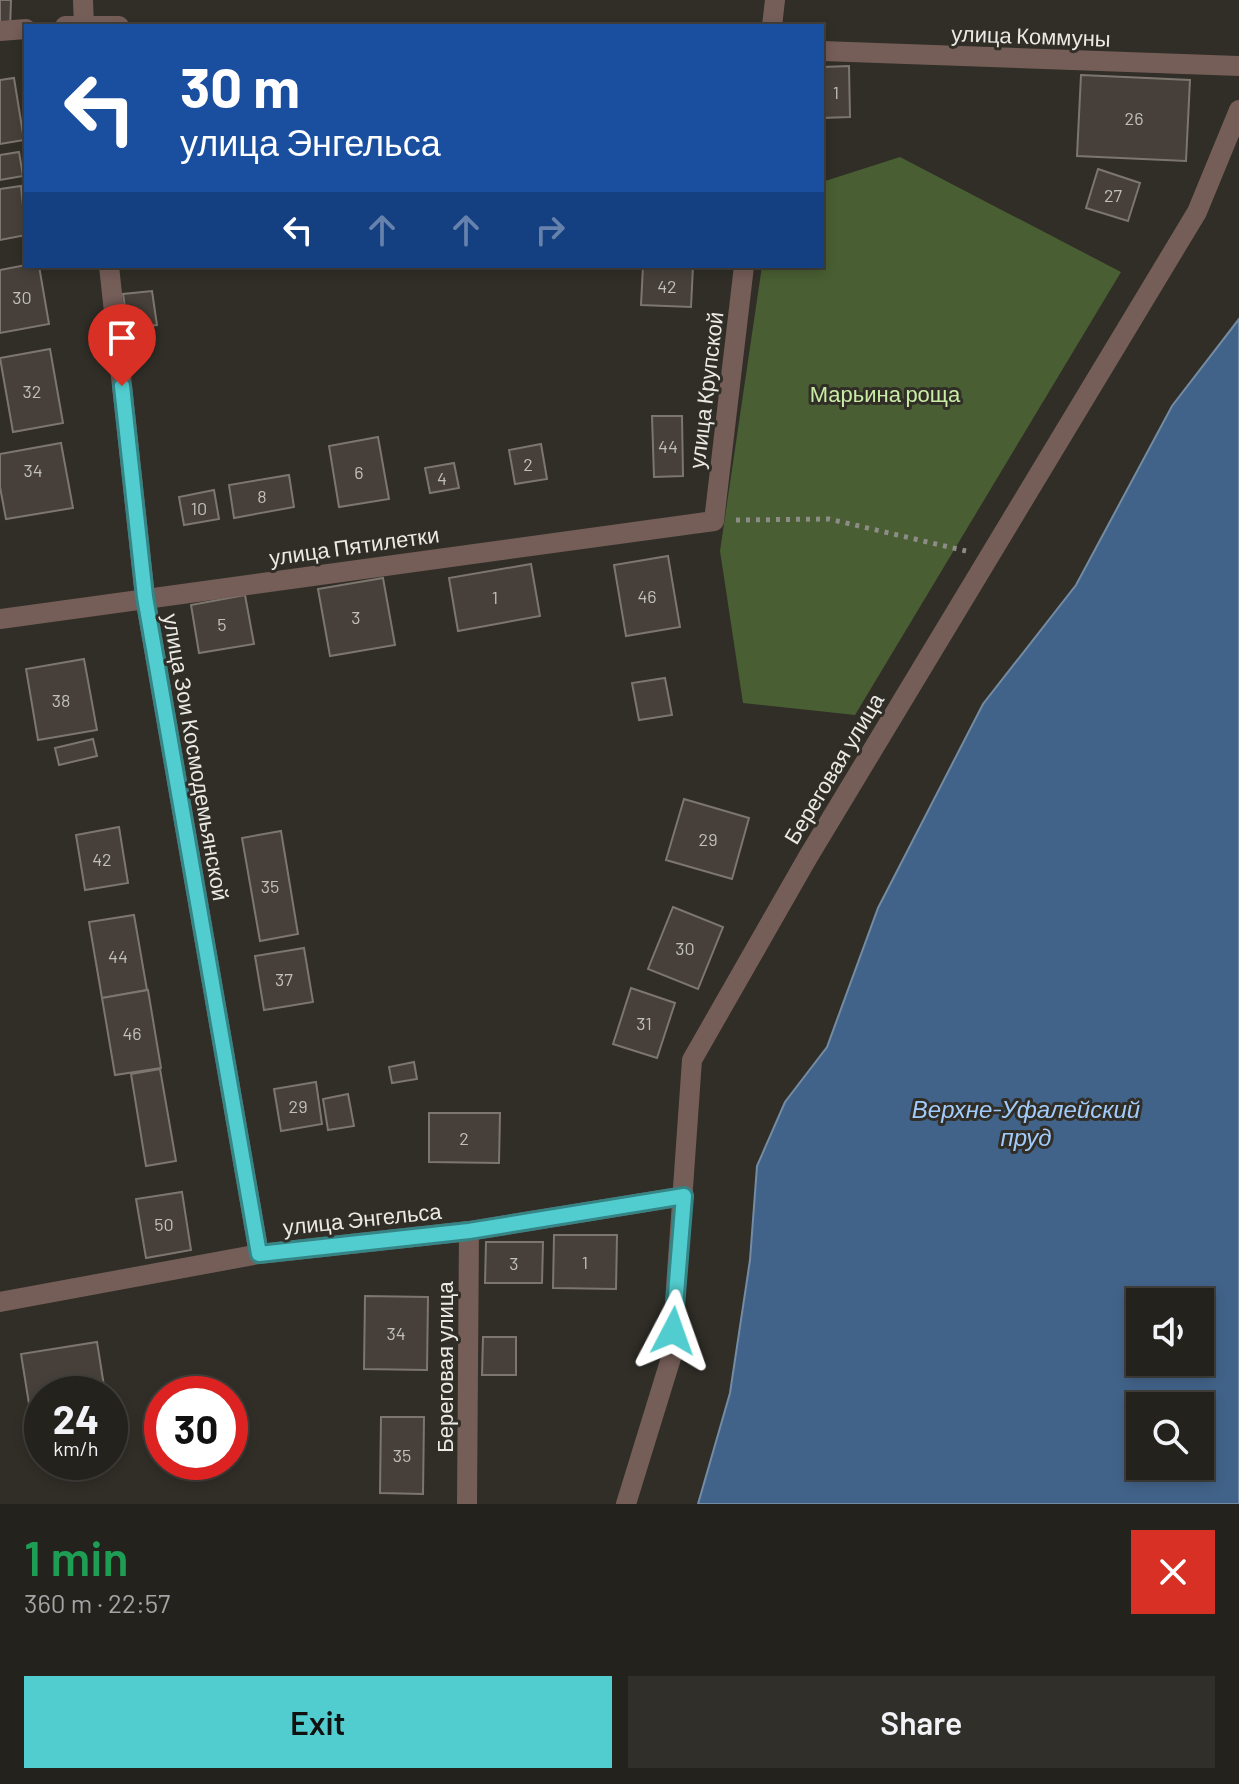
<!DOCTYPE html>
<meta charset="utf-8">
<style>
body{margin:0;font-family:Barlow,sans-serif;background:#302f2a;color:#f1f3f6;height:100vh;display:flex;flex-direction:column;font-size:30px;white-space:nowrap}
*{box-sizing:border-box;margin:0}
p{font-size:26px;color:#a3a4a4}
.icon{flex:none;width:44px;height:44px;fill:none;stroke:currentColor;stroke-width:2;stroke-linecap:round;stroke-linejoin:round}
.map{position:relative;height:1504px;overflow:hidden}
.panel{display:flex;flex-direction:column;background:#24221d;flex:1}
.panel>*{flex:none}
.banner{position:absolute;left:24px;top:24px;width:800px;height:244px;border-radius:0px;box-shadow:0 4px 12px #0003,0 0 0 2px #413f3b;background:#1a4fa0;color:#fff;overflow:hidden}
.tools{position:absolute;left:1126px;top:1288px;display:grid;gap:16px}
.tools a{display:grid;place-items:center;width:88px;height:88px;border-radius:0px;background:#24221d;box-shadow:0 4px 12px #0003,0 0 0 2px #413f3b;font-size:40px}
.speed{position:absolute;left:24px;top:1376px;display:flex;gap:16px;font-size:40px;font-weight:700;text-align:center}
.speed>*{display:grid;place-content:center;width:104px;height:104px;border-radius:50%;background:#24221d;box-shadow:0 4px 12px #0003,0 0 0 2px #413f3b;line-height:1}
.speed small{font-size:20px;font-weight:400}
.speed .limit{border:12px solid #d22;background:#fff;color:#111}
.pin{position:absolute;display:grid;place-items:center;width:68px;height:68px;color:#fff;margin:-82px -34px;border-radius:50% 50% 50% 0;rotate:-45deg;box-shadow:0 0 8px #0007}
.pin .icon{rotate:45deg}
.me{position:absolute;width:88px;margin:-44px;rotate:4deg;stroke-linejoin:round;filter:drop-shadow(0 0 6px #0008)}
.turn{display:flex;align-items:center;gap:28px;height:168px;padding:0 24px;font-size:36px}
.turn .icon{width:104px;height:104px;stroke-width:2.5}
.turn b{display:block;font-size:56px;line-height:68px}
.lanes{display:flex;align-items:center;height:76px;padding:0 24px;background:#0003;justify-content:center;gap:40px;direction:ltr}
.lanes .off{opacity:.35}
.round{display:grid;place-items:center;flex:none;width:84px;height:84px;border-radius:0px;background:#302f2a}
.headline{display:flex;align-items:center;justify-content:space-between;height:136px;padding:0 24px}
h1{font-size:48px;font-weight:600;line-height:60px;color:#1e9e55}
.button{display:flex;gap:16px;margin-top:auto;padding:16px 24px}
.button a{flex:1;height:92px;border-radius:0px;background:#52cdcf;color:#111;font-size:32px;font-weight:600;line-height:92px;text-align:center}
.button a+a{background:#302f2a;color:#f1f3f6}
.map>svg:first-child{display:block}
.forest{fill:#495e32}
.water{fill:#426389;stroke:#748ba4;stroke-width:2;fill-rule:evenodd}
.building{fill:#47403a;stroke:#7d766f;stroke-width:2}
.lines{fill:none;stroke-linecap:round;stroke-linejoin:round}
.path{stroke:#8d8c86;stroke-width:5;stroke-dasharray:4 6;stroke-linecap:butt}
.minor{stroke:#755d58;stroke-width:20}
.route-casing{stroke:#358587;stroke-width:20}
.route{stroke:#52cdcf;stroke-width:14}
.labels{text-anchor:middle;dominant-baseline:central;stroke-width:6;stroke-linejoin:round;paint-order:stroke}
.number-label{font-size:18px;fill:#c1bfba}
.street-label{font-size:22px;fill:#eae9e4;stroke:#302e27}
.park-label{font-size:22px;fill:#c9eda4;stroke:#302e27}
.water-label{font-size:24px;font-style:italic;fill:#a2cbfc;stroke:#302e27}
</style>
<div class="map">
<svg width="1239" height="1504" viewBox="0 0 1239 1504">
<rect width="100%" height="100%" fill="#302e27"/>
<path class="forest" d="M900,157L1121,272L855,715L743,703L720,551L762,266H822V182Z"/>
<path class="water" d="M1239,319V1504H698L730,1393L750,1260L757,1166L785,1102L827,1047L878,908L983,704L1076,585L1172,406ZM1140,1302H1200V1362H1140ZM1140,1406H1200V1466H1140Z"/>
<g class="building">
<path d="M0,0H11L10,29L0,28Z"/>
<path d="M849,66L850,117L822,118V67Z"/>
<path d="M1081,75L1190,80L1186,161L1077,156Z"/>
<path d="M14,78L24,140L0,144V80Z"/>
<path d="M19,152L23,176L0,180V155Z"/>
<path d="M1098,169L1140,183L1128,221L1086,208Z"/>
<path d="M21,186L26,235L0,240V189Z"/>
<path d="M26,265L39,266L49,324L0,333V270Z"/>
<path d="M643,266H693L691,307L641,305Z"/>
<path d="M152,291L157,325L128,328L123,294Z"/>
<path d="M50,349L63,423L13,432L0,358Z"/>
<path d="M652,416H682L683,476L654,477Z"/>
<path d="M378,437L389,499L339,507L329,446Z"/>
<path d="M61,443L73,508L6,519L0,487V454Z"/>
<path d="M541,444L547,479L515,484L509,450Z"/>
<path d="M454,463L459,488L430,493L425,468Z"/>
<path d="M289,475L294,507L234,518L229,485Z"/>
<path d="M214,490L219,519L184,525L179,497Z"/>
<path d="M668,556L680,627L626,636L614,565Z"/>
<path d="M531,564L540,616L458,631L449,578Z"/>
<path d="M383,578L395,645L330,656L318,589Z"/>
<path d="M245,595L254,644L199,653L191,605Z"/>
<path d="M84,659L97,730L38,740L26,669Z"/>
<path d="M665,678L672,715L639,720L632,683Z"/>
<path d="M93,739L97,756L59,765L55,748Z"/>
<path d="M684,799L749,818L732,879L666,860Z"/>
<path d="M119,827L128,883L85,890L76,835Z"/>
<path d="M281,831L298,934L260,941L242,838Z"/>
<path d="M673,907L723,927L698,989L648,969Z"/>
<path d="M134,915L147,990L102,998L89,922Z"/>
<path d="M304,948L313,1002L264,1010L255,956Z"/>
<path d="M631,988L675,1003L657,1058L613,1044Z"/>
<path d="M148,990L161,1068L115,1075L102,998Z"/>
<path d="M414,1062L417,1079L392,1083L389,1067Z"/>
<path d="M160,1069L176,1161L146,1166L131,1074Z"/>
<path d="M316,1082L322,1124L281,1131L274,1089Z"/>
<path d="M348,1094L354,1126L328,1130L323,1099Z"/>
<path d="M429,1113H500L499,1163L429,1162Z"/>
<path d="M182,1192L191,1250L146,1258L136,1199Z"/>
<path d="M554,1235H617L616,1289L553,1288Z"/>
<path d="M486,1242H543L542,1283H485Z"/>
<path d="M365,1296L428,1297L427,1370L364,1369Z"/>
<path d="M483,1337H516V1375H482Z"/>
<path d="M97,1342L105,1392L42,1394V1402L29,1404L21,1354Z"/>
<path d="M381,1417H424L423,1494L380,1493Z"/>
</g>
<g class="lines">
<path class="path" d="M736,520L829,519L966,551"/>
<g class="minor">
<path d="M83,0L84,26"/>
<path d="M65,26H119"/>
<path d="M772,26L775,0"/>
<path d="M0,31L26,29"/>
<path d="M822,51L1239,66"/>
<path d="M109,266L145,597L259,1254"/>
<path d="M0,619L714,521L744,266"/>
<path d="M0,1302L259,1254L469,1231L684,1196"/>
<path d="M467,1504L469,1231"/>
<path d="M626,1504L671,1358L692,1060L808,857L1197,212L1239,110"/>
</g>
</g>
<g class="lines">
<defs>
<path id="route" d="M122,386L145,597L259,1254L469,1231L684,1196L673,1331"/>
</defs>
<use href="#route" class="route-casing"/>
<use href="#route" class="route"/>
</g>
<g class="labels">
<g class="number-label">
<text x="836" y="92">1</text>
<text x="1134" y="118">26</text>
<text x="1113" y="195">27</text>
<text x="667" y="286">42</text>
<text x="22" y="297">30</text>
<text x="32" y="391">32</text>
<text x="668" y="446">44</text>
<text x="528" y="464">2</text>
<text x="33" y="470">34</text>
<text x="359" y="472">6</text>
<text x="442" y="478">4</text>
<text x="262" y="496">8</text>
<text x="199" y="508">10</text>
<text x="647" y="596">46</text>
<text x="495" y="597">1</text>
<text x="356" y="617">3</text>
<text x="222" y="624">5</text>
<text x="61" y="700">38</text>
<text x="708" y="839">29</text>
<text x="102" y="859">42</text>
<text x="270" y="886">35</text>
<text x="685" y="948">30</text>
<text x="118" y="956">44</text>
<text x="284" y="979">37</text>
<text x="644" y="1023">31</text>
<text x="132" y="1033">46</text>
<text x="298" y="1106">29</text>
<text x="464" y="1138">2</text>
<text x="164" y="1224">50</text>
<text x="585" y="1262">1</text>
<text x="514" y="1263">3</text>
<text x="396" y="1333">34</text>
<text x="402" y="1455">35</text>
</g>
<g class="street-label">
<text transform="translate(1031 35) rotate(2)">улица Коммуны</text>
<text transform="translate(705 390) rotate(-83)">улица Крупской</text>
<text transform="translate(354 545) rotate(-8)">улица Пятилетки</text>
<text transform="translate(197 757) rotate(80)">улица Зои Космодемьянской</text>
<text transform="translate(833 768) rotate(-59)">Береговая улица</text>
<text transform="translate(362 1218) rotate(-6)">улица Энгельса</text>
<text transform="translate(444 1367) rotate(-90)">Береговая улица</text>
</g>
<g class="park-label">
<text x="885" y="393">Марьина роща</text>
</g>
<g class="water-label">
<text x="1026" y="1108">Верхне-Уфалейский<tspan x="1026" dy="28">пруд</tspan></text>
</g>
</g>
</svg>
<div class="tools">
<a><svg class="icon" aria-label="sound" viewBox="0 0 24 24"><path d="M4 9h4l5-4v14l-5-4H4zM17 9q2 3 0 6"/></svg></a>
<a><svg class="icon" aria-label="search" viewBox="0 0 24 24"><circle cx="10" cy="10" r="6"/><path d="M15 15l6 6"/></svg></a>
</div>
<div class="speed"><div>24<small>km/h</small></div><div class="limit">30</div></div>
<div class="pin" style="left:122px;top:386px;background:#d93025"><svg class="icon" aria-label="arrive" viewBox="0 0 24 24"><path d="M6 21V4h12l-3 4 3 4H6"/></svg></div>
<svg class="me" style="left:673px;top:1331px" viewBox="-20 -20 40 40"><path d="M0-17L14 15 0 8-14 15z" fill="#52cdcf" stroke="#fff" stroke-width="4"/></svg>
<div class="banner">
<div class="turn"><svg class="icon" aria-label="left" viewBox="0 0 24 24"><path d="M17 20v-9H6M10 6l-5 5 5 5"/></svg><div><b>30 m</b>улица Энгельса</div></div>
<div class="lanes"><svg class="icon" aria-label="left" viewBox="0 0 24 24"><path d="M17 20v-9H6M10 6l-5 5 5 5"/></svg><svg class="icon off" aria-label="ahead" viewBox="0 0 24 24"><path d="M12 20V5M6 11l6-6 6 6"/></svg><svg class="icon off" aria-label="ahead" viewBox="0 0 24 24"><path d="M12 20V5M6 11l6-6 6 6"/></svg><svg class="icon off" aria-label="right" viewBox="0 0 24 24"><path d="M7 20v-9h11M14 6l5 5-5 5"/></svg></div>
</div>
</div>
<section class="panel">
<div class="headline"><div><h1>1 min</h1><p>360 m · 22:57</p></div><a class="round" style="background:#d93025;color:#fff"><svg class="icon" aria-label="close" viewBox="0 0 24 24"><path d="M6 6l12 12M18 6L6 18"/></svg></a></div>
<div class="button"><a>Exit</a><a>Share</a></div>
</section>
